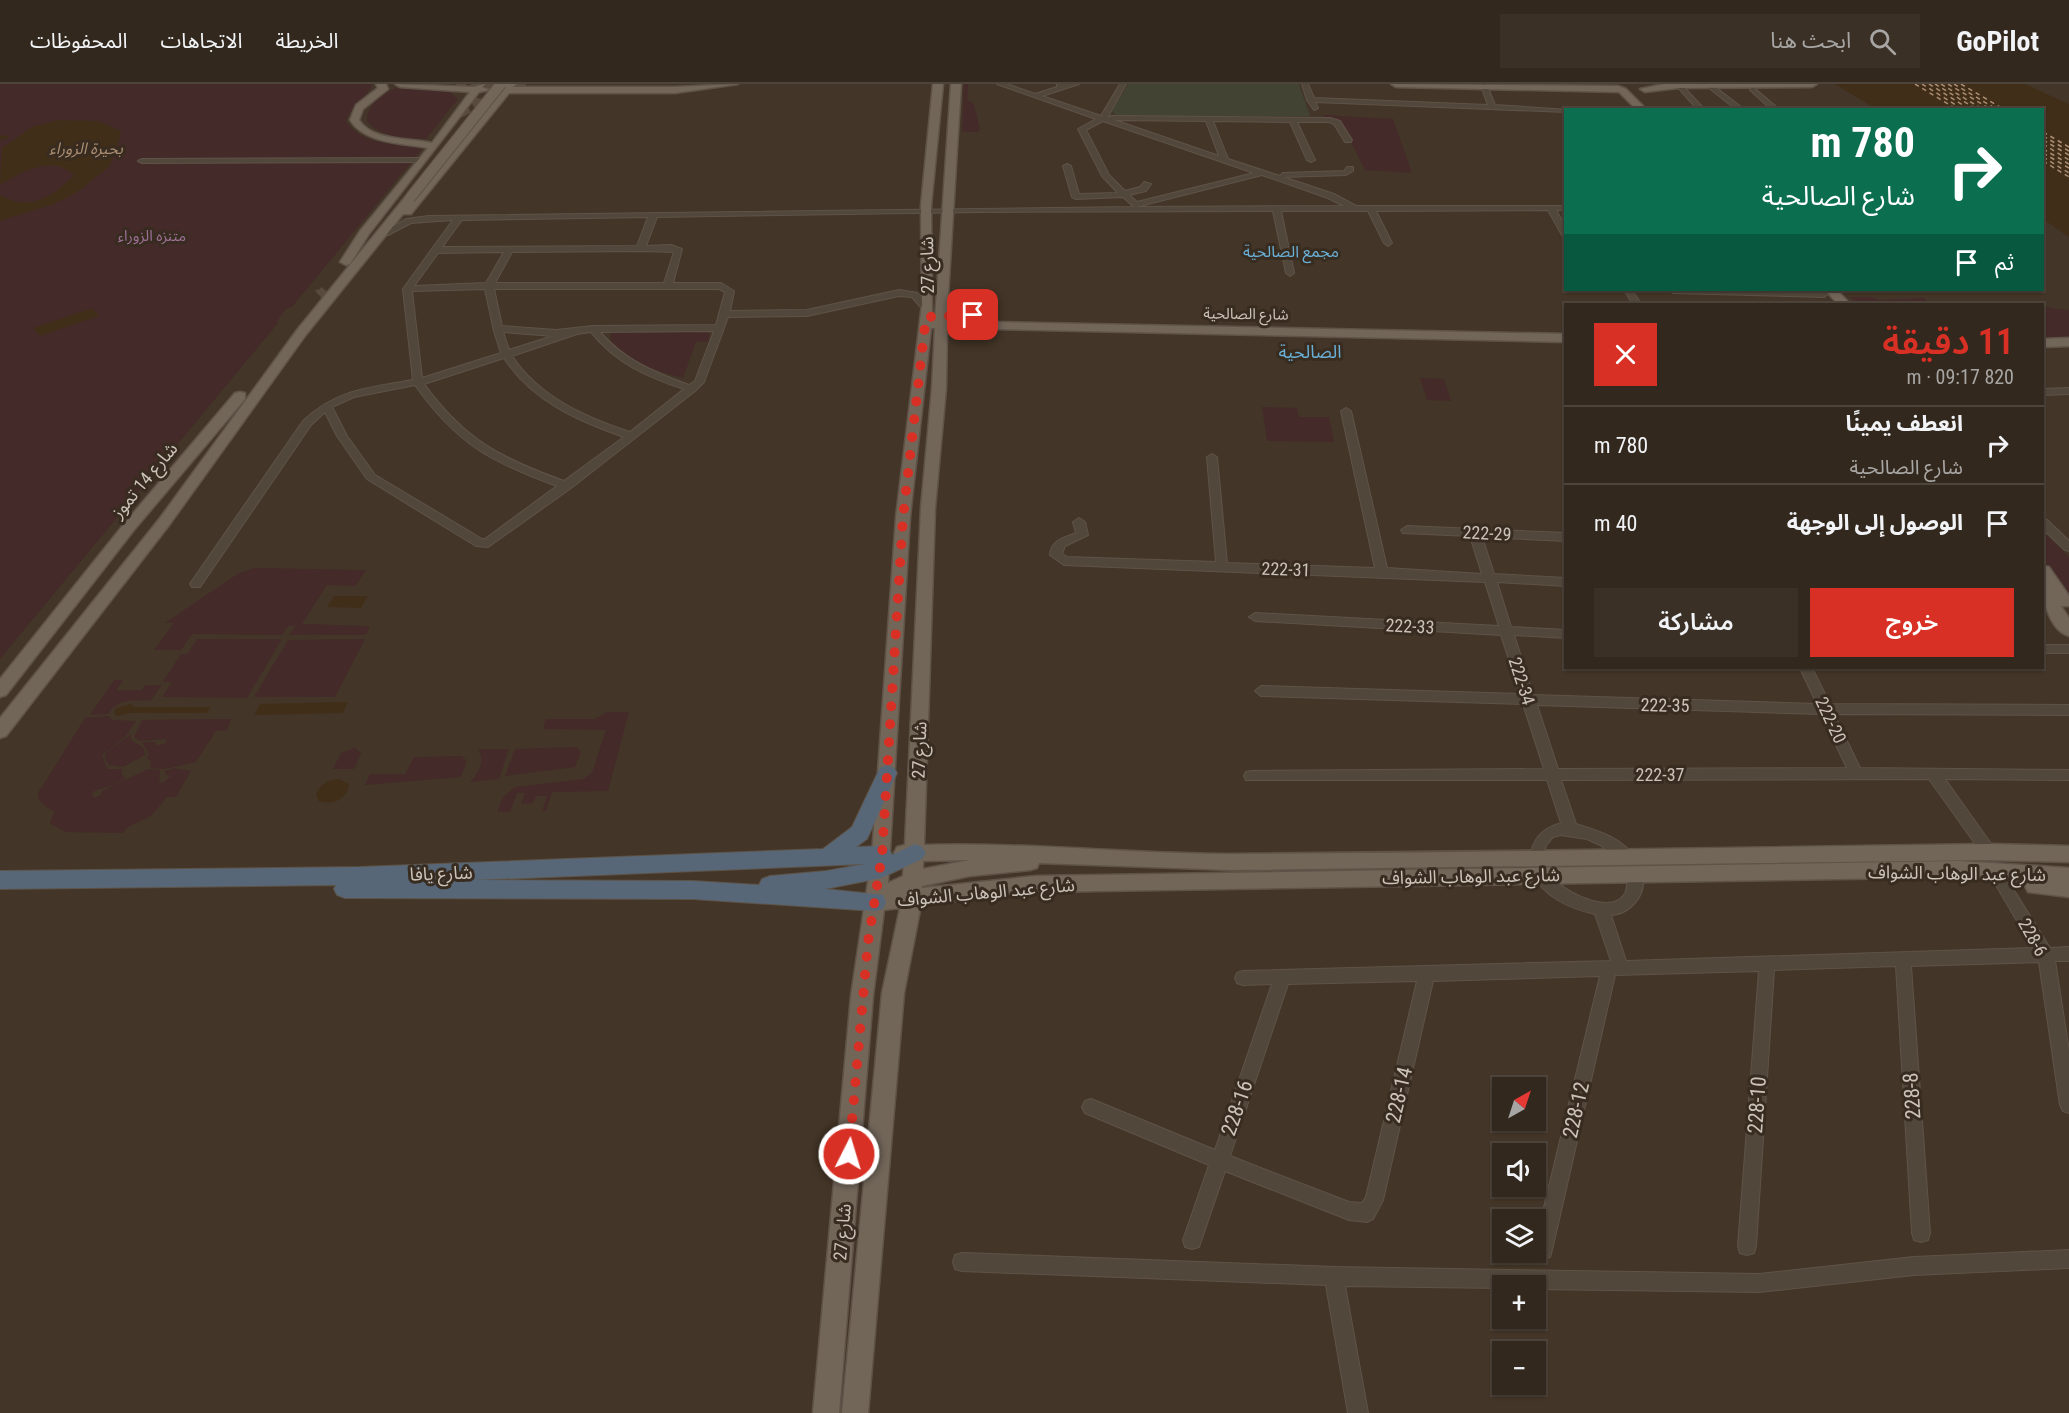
<!DOCTYPE html>
<html lang="ar">
<meta charset="utf-8">
<style>
body{margin:0;font-family:"Roboto Condensed","Noto Sans Arabic",sans-serif;background:#3a3026;color:#f1f3f6;direction:rtl;height:100vh;display:flex;flex-direction:column;font-size:22px;white-space:nowrap}
*{box-sizing:border-box;margin:0}
p{font-size:20px;color:#a8a6a4}
.icon{flex:none;width:33px;height:33px;fill:none;stroke:currentColor;stroke-width:2;stroke-linecap:round;stroke-linejoin:round}
.map{position:relative;flex:1;overflow:hidden;direction:ltr}
.details{position:absolute;left:1564px;top:219px;width:480px;height:366px;display:flex;flex-direction:column;background:#32281d;border-radius:0px;box-shadow:0 2px 4px #0004,0 0 0 2px #4d443b;direction:rtl}
.details>*{flex:none}
.top-card{position:absolute;left:1564px;top:24px;width:480px;height:183px;border-radius:0px;box-shadow:0 2px 4px #0004,0 0 0 2px #4d443b;direction:rtl;background:#0b6e4f;color:#fff;overflow:hidden}
.needle{width:39px;rotate:39deg}
.fabs{position:absolute;left:1492px;top:993px;display:grid;gap:12px}
.fabs a{display:grid;place-items:center;width:54px;height:54px;border-radius:0px;background:#32281d;box-shadow:0 2px 4px #0004,0 0 0 2px #4d443b;font-size:30px}
.pin{position:absolute;display:grid;place-items:center;width:51px;height:51px;color:#fff;margin:-26px;border-radius:12px;box-shadow:0 3px 9px #0006}
.me{position:absolute;width:66px;margin:-33px;rotate:5deg;stroke-linejoin:round;filter:drop-shadow(0 0 4px #0008)}
.turn{display:flex;align-items:center;gap:21px;height:126px;padding:0 30px;font-size:27px}
.turn .icon{width:78px;height:78px;stroke-width:2.5}
.turn b{display:block;font-size:42px;line-height:51px}
.then{display:flex;align-items:center;height:57px;padding:0 30px;background:#0003;gap:12px;font-size:22px}
.round{display:grid;place-items:center;flex:none;width:63px;height:63px;border-radius:0px;background:#3a3026}
.summary{display:flex;align-items:center;justify-content:space-between;height:102px;padding:0 30px}
h1{font-size:36px;font-weight:600;line-height:45px;color:#d93025}
.action{display:flex;gap:12px;margin-top:auto;padding:12px 30px}
.action a{flex:1;height:69px;border-radius:0px;background:#d93025;color:#fff;font-size:24px;font-weight:600;line-height:69px;text-align:center}
.action a+a{background:#3a3026;color:#f1f3f6}
ul{padding:0;list-style:none}
li{display:flex;align-items:center;gap:18px;height:78px;padding:0 30px;border-top:2px solid #4d443b}
li div{flex:1}
li b{display:block;font-size:22px}
li em{font-style:normal}
header{display:flex;align-items:center;gap:36px;box-sizing:border-box;height:84px;padding:0 30px;background:#32281d;border-bottom:2px solid #4d443b}
header strong{font-size:28px}
nav{display:flex;gap:33px;margin-inline-start:auto;font-size:21px}
.search{width:420px;height:54px;background:#3a3026;display:flex;align-items:center;gap:15px;box-sizing:border-box;padding:0 21px;border-radius:0px;color:#a8a6a4;font-size:22px}
.map>svg:first-child{display:block}
.medical{fill:#424333}
.green{fill:#442a29}
.water{fill:#412e19}
.lines{fill:none;stroke-linecap:round;stroke-linejoin:round}
.canal{fill:#412e19;fill-rule:evenodd}
.ferry{stroke:#ab8e72;stroke-width:1.5;stroke-dasharray:4.5 4;stroke-linecap:butt}
.major-tunnel-far1{stroke:#584a3d;stroke-width:10;stroke-dasharray:10 5;stroke-linecap:butt}
.major-tunnel{stroke:#584a3d;stroke-width:14;stroke-dasharray:14 7;stroke-linecap:butt}
.minor-casing{stroke:#5f5348;stroke-width:2}
.major-casing{stroke:#5f5348;stroke-width:3}
.highway-casing{stroke:#5d5246;stroke-width:2}
.minor{fill:#52473b;fill-rule:evenodd}
.major{fill:#726659;fill-rule:evenodd}
.highway{fill:#586778;fill-rule:evenodd}
.major-bridge-casing{stroke:#5f5348;stroke-width:12;stroke-linecap:butt}
.major-bridge{stroke:#726659;stroke-width:10}
.route{stroke:#d93025;stroke-width:10;stroke-dasharray:0 18}
.labels{text-anchor:middle;dominant-baseline:central;stroke-width:6;stroke-linejoin:round;paint-order:stroke}
.far-park-label{font-size:15px;fill:#9d6f96;stroke:#382c20}
.far-street-label{font-size:15px;fill:#ccc3b8;stroke:#382c20}
.far-water-label{font-size:16px;font-style:italic;fill:#ab8e72;stroke:#382c20}
.far-neighbourhood-label{font-size:16px;fill:#69afd6;stroke:#382c20}
.street-label{font-size:18px;fill:#ccc3b8;stroke:#382c20}
.far-quarter-label{font-size:18px;fill:#69afd6;stroke:#382c20}
.near-street-label{font-size:21px;fill:#ccc3b8;stroke:#382c20}
</style>
<header>
<strong>GoPilot</strong>
<div class="search"><svg class="icon" aria-label="search" viewBox="0 0 24 24"><circle cx="10" cy="10" r="6"/><path d="M15 15l6 6"/></svg>ابحث هنا</div>
<nav><a>الخريطة</a><a>الاتجاهات</a><a>المحفوظات</a></nav>
</header>
<div class="map">
<svg width="2069" height="1329" viewBox="0 0 2069 1329">
<rect width="100%" height="100%" fill="#433527"/>
<path class="medical" d="M1128,0H1299L1310,32H1117L1112,27Z"/>
<g class="green">
<path d="M0,0H372C367,16 350,21 346,38C366,63 394,58 422,65L292,223L286,225L277,237L278,239L0,575Z"/>
<path d="M964,0H968L967,16L974,20L980,45L978,48H962Z"/>
<path d="M398,4L450,8L458,15L426,55C404,55 382,54 367,37C366,21 384,7 398,4Z"/>
<path d="M1324,31L1393,35L1412,89L1365,86L1340,36L1323,33Z"/>
<path d="M1850,213H1872L1878,216L1924,214L1930,220H1858Z"/>
<path d="M2043,223L2069,226V254L2043,255Z"/>
<path d="M710,245L708,258H696L683,294C658,287 632,279 612,261L610,251L612,247Z"/>
<path d="M1420,294L1444,295L1451,317L1427,316Z"/>
<path d="M1262,323L1297,324L1299,333H1329L1334,358L1267,357Z"/>
<path d="M2043,448L2069,473V513L2043,478Z"/>
<path d="M255,484L366,486L356,502L327,501L302,540L370,542L366,551H289L295,542H288L282,551L192,550L181,566H154L174,539H165L239,489Z"/>
<path d="M197,555H282L247,614L162,613L172,598H163L181,570H187Z"/>
<path d="M365,555L335,613H254L288,556Z"/>
<path d="M114,596H123L116,606H142L146,601H162L151,616C133,617 119,614 108,630L90,631Z"/>
<path d="M607,628H629L608,707L552,708L546,727H542L547,712H536L533,719L521,720L525,709H517L510,728H497L503,713L515,703L583,695L592,689L606,646L543,645L546,635H595Z"/>
<path d="M109,632L112,636L136,637L125,653L102,671L107,685H122V691L126,694L113,701L94,707L92,710L94,714L101,711L102,707L148,685L160,686L159,697L162,699L171,692L166,691L165,687L174,684L191,687L176,713H167L151,732L128,743L123,749L65,748L50,739L54,727C46,724 37,717 38,709L85,634Z"/>
<path d="M231,635L227,646L216,647L196,678L164,685L150,684L151,678L147,674L149,670L142,658H155L156,662L166,659V655L139,657L134,653L142,636Z"/>
<path d="M131,650V656L144,664L145,671L123,683L109,681L105,675L106,669Z"/>
<path d="M577,663L581,668L575,683L505,692L515,665Z"/>
<path d="M355,664L361,669L354,685H333L341,669Z"/>
<path d="M478,665H509L499,695L470,698C479,689 486,676 478,665Z"/>
<path d="M462,672L467,677L461,693L365,701L370,690H405L414,673Z"/>
</g>
<g class="water">
<path d="M1835,0H2025L2069,20V153L2043,135V26L1876,25Z"/>
<path d="M59,36L98,37L119,46L121,51L110,82L76,109L54,120L0,137V111C30,128 51,113 74,92C56,69 19,89 0,101L2,64L32,43Z"/>
<path d="M92,224L99,232L40,252L33,244Z"/>
<path d="M334,512H368L361,524L327,523Z"/>
<path d="M348,618L343,629L254,631L260,620Z"/>
<path d="M131,620L134,623H211L207,629H130L117,632L114,629L116,624Z"/>
<path d="M339,695L349,700C348,715 332,722 319,717L316,711C319,700 329,696 339,695Z"/>
</g>
<g class="lines">
<path class="canal" d="M6,51L9,53L8,54L0,56V52Z"/>
<g class="ferry">
<path d="M1915,0L1958,26"/>
<path d="M1922,0L1964,26"/>
<path d="M1929,0L1971,26"/>
<path d="M1935,0L1978,26"/>
<path d="M1941,0L1984,26"/>
<path d="M1948,0L1992,26"/>
<path d="M1954,0L1998,26"/>
<path d="M1961,0L2005,26"/>
<path d="M2043,48L2069,63"/>
<path d="M2043,52L2069,67"/>
<path d="M2043,56L2069,71"/>
<path d="M2043,60L2069,76"/>
<path d="M2043,65L2069,80"/>
<path d="M2043,69L2069,84"/>
<path d="M2043,73L2069,89"/>
<path d="M2043,77L2069,93"/>
</g>
<g class="major-tunnel-far1">
<path d="M456,0L530,3"/>
<path d="M460,29L477,19L489,21L490,27"/>
<path d="M321,211L325,206"/>
</g>
<path class="major-tunnel" d="M320,212L322,210"/>
<defs>
<g id="minor">
<path d="M997,0H1007L1035,10L1057,3V0H1079L1042,12L1101,32L1120,0H1126L1107,34L1111,32L1330,34L1340,37L1352,56L1351,58H1345L1334,40L1329,38H1297L1315,76L1311,78L1307,76L1290,38L1213,37L1228,75L1280,92L1283,89L1344,87L1347,83H1353V87L1346,91L1283,93L1334,110L1356,122H1566V126H1556L1566,144V153L1562,151L1548,126L1376,127L1392,159L1388,162L1384,159L1368,127H1281L1294,189L1290,192L1286,189L1273,127L978,128L657,133L646,162L671,161L682,165L673,199H721L734,207L730,227L807,226L899,206L918,209L932,225L924,227L912,213L899,212L807,232L728,233L704,298L695,307L571,404L488,463L476,462L367,395L337,352L325,328L311,341L200,503H192L190,500L192,497L303,337C337,305 369,304 413,296L403,205L453,136L411,139L388,151L384,149L385,147L406,135L429,132L1134,123L1123,113L1076,115L1072,113L1063,82L1067,80L1071,82L1079,110L1118,109L1102,92L1078,45L1096,35ZM1114,36L1206,37L1219,72ZM1103,37L1254,89L1137,118L1129,111L1146,107L1151,100L1144,98L1140,103L1125,107L1109,91L1086,46ZM1262,91L1328,114L1344,122L1136,123ZM648,133L637,162L442,163L462,136ZM643,167L674,168L664,199H495L512,168ZM504,168L486,199L414,202L438,169ZM485,205L494,247L501,269L422,294L412,207ZM494,205H719L725,208L716,241L593,242L556,246L502,242ZM714,247L695,297L689,301C655,289 624,276 600,248ZM503,248L553,252L509,266ZM591,248C616,279 647,293 684,305L630,348C585,333 539,313 512,272L577,250ZM504,274C532,317 578,337 624,353L564,397C500,374 465,356 424,300ZM415,301C457,360 491,378 557,402L485,455H482L375,391L347,352L332,323L354,313Z"/>
<path d="M1302,0H1308L1314,14L1488,21L1481,2L1484,0L1487,2L1495,21L1569,26H1566V28L1315,18L1318,24L1314,26L1307,16Z"/>
<path d="M1675,0H1681L1705,26H1698Z"/>
<path d="M1704,0H1711L1745,26H1737Z"/>
<path d="M1752,3L1754,4L1780,26H1772L1750,6Z"/>
<path d="M422,74L426,76L425,78L142,79L138,77L142,75Z"/>
<path d="M1624,206H1632L1641,220H1633Z"/>
<path d="M1669,206L1824,207L1828,210L1824,213L1673,209Z"/>
<path d="M2069,304V310L2043,311V305Z"/>
<path d="M1346,324L1351,327L1387,484L1482,490L1470,452L1403,449L1401,446L1407,442L1566,449V457L1482,453L1494,490L1566,494V502L1497,498L1511,543L1566,546V554L1514,551L1533,611L1817,620L1800,584H1812L1830,620L2069,621V631L1834,630L1860,684L2069,686V696L1945,695L1994,764L1996,768L1994,772L1989,774L1984,772L1929,695L1561,696L1576,740C1596,746 1624,754 1635,775L1633,779L1628,781L1600,761L1587,755L1561,751L1553,753L1546,761L1541,779L1536,781L1531,779L1529,775C1534,754 1540,746 1561,739L1547,696H1246L1244,692L1246,688L1251,687L1544,685L1523,620L1261,612L1255,607L1261,602L1520,610L1501,551L1255,537L1249,533L1255,529L1499,542L1485,498L1064,481L1050,471C1051,456 1064,454 1076,449L1073,438L1079,434L1085,438L1088,451L1065,462L1062,470L1067,473L1216,478L1207,373L1212,370L1217,373L1227,479L1375,484L1341,327ZM1537,621L1821,630L1847,684L1558,685Z"/>
<path d="M2043,435L2047,436L2069,457V467L2065,466L2043,445Z"/>
<rect x="2043" y="561" width="26" height="8"/>
<path d="M1635,783L1640,785C1650,806 1633,830 1611,831L1626,877L2033,864L1993,796L1995,792L2000,790L2005,792L2050,864L2069,863V877H2055L2069,967V1029L2063,1027L2060,1021L2039,878L1911,882L1930,1149L1928,1156L1921,1158L1914,1156L1912,1149L1896,882L1774,886L1756,1162L1754,1169L1747,1171L1740,1169L1738,1162L1759,887L1615,891L1552,1166L1550,1173L1543,1175L1536,1173V1156L1600,892L1433,897L1383,1116L1373,1135L1367,1138L1349,1136L1225,1087L1199,1163L1192,1165L1185,1163L1183,1156L1209,1081L1085,1029L1082,1023L1085,1017L1091,1015L1215,1066L1272,900L1243,901L1237,899L1235,894L1237,889L1243,887L1611,877L1595,830C1571,825 1544,813 1533,790L1535,786C1539,784 1540,783 1544,785C1549,788 1552,794 1557,798C1570,810 1610,830 1624,811C1630,803 1625,793 1630,785ZM1417,897L1366,1113L1362,1119L1349,1118L1230,1072L1288,900Z"/>
<path d="M2069,1166V1184L1914,1191L1759,1208L1536,1205V1202H1503V1204L1345,1202L1368,1329H1348L1326,1201L962,1187L955,1185L953,1178L955,1171L962,1169L1334,1183L1759,1190L1914,1173Z"/>
</g>
<g id="major">
<path d="M376,0H386L388,5L363,25L359,36C372,57 410,54 432,59L470,8L400,3L395,0L474,3L485,0L482,3L489,6L479,8L369,150L350,180L346,181L340,178L360,147L428,64C402,59 365,60 350,36L356,21L378,4Z"/>
<path d="M506,0H516L513,3H675L738,0L675,9H509L411,130H403L305,252L170,440L6,652L0,654V634L160,434L297,246L406,112H414L499,9L495,6Z"/>
<path d="M933,0H943L931,122L932,236H935L951,0H961L948,212L958,221L979,231L973,235L948,225L947,237L1566,250V258L947,244L946,304L935,424L924,761C1027,758 1130,770 1234,770C1486,769 1737,763 1989,760L2069,762V778L1989,776L1232,786L1039,779L1037,784L1030,786L970,792L922,802V804L1036,792L1960,777L2069,784V813L2028,808L2025,802L2027,798L1960,793L1036,808L921,821L904,909L868,1329H842L882,909L900,824L884,826L873,912L839,1329H813L851,912L872,771L896,433L922,220L921,122ZM931,244H935L932,304L921,424L905,761L897,763L894,769L897,775L904,777L903,792L888,799L910,433ZM970,776L923,785V777Z"/>
<path d="M1391,0L1618,2L1626,5L1647,26H1637L1619,8L1396,3Z"/>
<path d="M1664,0H1817L1812,3L1678,4L1645,8L1640,5Z"/>
<path d="M1825,206H1837L1850,220H1838Z"/>
<path d="M2069,254V262L2043,263V255Z"/>
<path d="M240,308L245,309V315L134,446L6,611L0,613V595L124,440L235,309Z"/>
<path d="M2043,482L2049,483L2069,512V522H2061L2069,534V552C2051,547 2043,519 2043,503L2047,504L2043,499Z"/>
</g>
<path id="highway" d="M887,681L894,684L897,689L867,755L856,763L882,762L889,765L892,771L915,760L922,763L926,769L922,775L881,794L825,805L883,811L886,818L883,825L875,827L693,815L345,814L337,811L334,805L336,801L0,805V787L359,783L823,765L852,743L880,684ZM865,780L826,787L770,792L762,795L759,801L693,797L475,796Z"/>
</defs>
<use href="#minor" class="minor-casing"/>
<use href="#major" class="major-casing"/>
<use href="#highway" class="highway-casing"/>
<use href="#minor" class="minor"/>
<use href="#major" class="major"/>
<use href="#highway" class="highway"/>
<defs>
<path id="major-bridge" d="M410,114L501,0"/>
</defs>
<use href="#major-bridge" class="major-bridge-casing"/>
<use href="#major-bridge" class="major-bridge"/>
</g>
<g class="lines">
<path class="route" d="M849,1070L868,858L882,771L903,433L926,233L973,231"/>
</g>
<g class="labels">
<g class="far-park-label">
<text x="152" y="152">متنزه الزوراء</text>
</g>
<g class="far-street-label">
<text transform="translate(1246 230) rotate(1)">شارع الصالحية</text>
</g>
<g class="far-water-label">
<text x="86" y="64">بحيرة الزوراء</text>
</g>
<g class="far-neighbourhood-label">
<text x="1291" y="167">مجمع الصالحية</text>
</g>
<g class="street-label">
<text transform="translate(927 181) rotate(-91)">شارع 27</text>
<text transform="translate(144 396) rotate(-50)">شارع 14 تموز</text>
<text transform="translate(1487 449) rotate(3)">222-29</text>
<text transform="translate(1286 485) rotate(2)">222-31</text>
<text transform="translate(1410 542) rotate(3)">222-33</text>
<text transform="translate(1522 597) rotate(72)">222-34</text>
<text transform="translate(1665 621) rotate(1)">222-35</text>
<text transform="translate(1831 636) rotate(65)">222-20</text>
<text transform="translate(919 666) rotate(-88)">شارع 27</text>
<text x="1660" y="690">222-37</text>
<text transform="translate(441 789) rotate(-2)">شارع يافا</text>
<text transform="translate(1957 789) rotate(1)">شارع عبد الوهاب الشواف</text>
<text transform="translate(1471 792) rotate(-1)">شارع عبد الوهاب الشواف</text>
<text transform="translate(986 808) rotate(-5)">شارع عبد الوهاب الشواف</text>
<text transform="translate(2033 853) rotate(61)">228-6</text>
<text transform="translate(842 1148) rotate(-85)">شارع 27</text>
</g>
<g class="far-quarter-label">
<text x="1310" y="267">الصالحية</text>
</g>
<g class="near-street-label">
<text transform="translate(1399 1011) rotate(-77)">228-14</text>
<text transform="translate(1912 1012) rotate(-94)">228-8</text>
<text transform="translate(1757 1021) rotate(-86)">228-10</text>
<text transform="translate(1237 1024) rotate(-71)">228-16</text>
<text transform="translate(1576 1026) rotate(-77)">228-12</text>
</g>
</g>
</svg>
<div class="fabs">
<a><svg class="needle" viewBox="-14 -14 28 28"><path d="M0-13l5 13h-10z" fill="#e53935"/><path d="M0 13l5-13h-10z" fill="#a8a6a4"/></svg></a>
<a><svg class="icon" aria-label="sound" viewBox="0 0 24 24"><path d="M4 9h4l5-4v14l-5-4H4zM17 9q2 3 0 6"/></svg></a>
<a><svg class="icon" aria-label="layers" viewBox="0 0 24 24"><path d="M12 4l9 5-9 5-9-5zM3 14l9 5 9-5"/></svg></a>
<a>+</a>
<a>−</a>
</div>
<div class="pin" style="left:973px;top:231px;background:#d93025"><svg class="icon" aria-label="arrive" viewBox="0 0 24 24"><path d="M6 21V4h12l-3 4 3 4H6"/></svg></div>
<svg class="me" style="left:849px;top:1070px" viewBox="-20 -20 40 40"><circle r="17" fill="#d93025" stroke="#fff" stroke-width="3"/><path d="M0-11L8 9 0 5-8 9z" fill="#fff"/></svg>
<div class="top-card">
<div class="turn"><svg class="icon" aria-label="right" viewBox="0 0 24 24"><path d="M7 20v-9h11M14 6l5 5-5 5"/></svg><div><b>780 m</b>شارع الصالحية</div></div>
<div class="then">ثم<svg class="icon" aria-label="arrive" viewBox="0 0 24 24"><path d="M6 21V4h12l-3 4 3 4H6"/></svg></div>
</div>
<section class="details">
<div class="summary"><div><h1>11 دقيقة</h1><p>820 m · 09:17</p></div><a class="round" style="background:#d93025;color:#fff"><svg class="icon" aria-label="close" viewBox="0 0 24 24"><path d="M6 6l12 12M18 6L6 18"/></svg></a></div>
<ul>
<li><svg class="icon" aria-label="right" viewBox="0 0 24 24"><path d="M7 20v-9h11M14 6l5 5-5 5"/></svg><div><b>انعطف يمينًا</b><p>شارع الصالحية</p></div><em>780 m</em></li>
<li><svg class="icon" aria-label="arrive" viewBox="0 0 24 24"><path d="M6 21V4h12l-3 4 3 4H6"/></svg><div><b>الوصول إلى الوجهة</b></div><em>40 m</em></li>
</ul>
<div class="action"><a>خروج</a><a>مشاركة</a></div>
</section>
</div>
